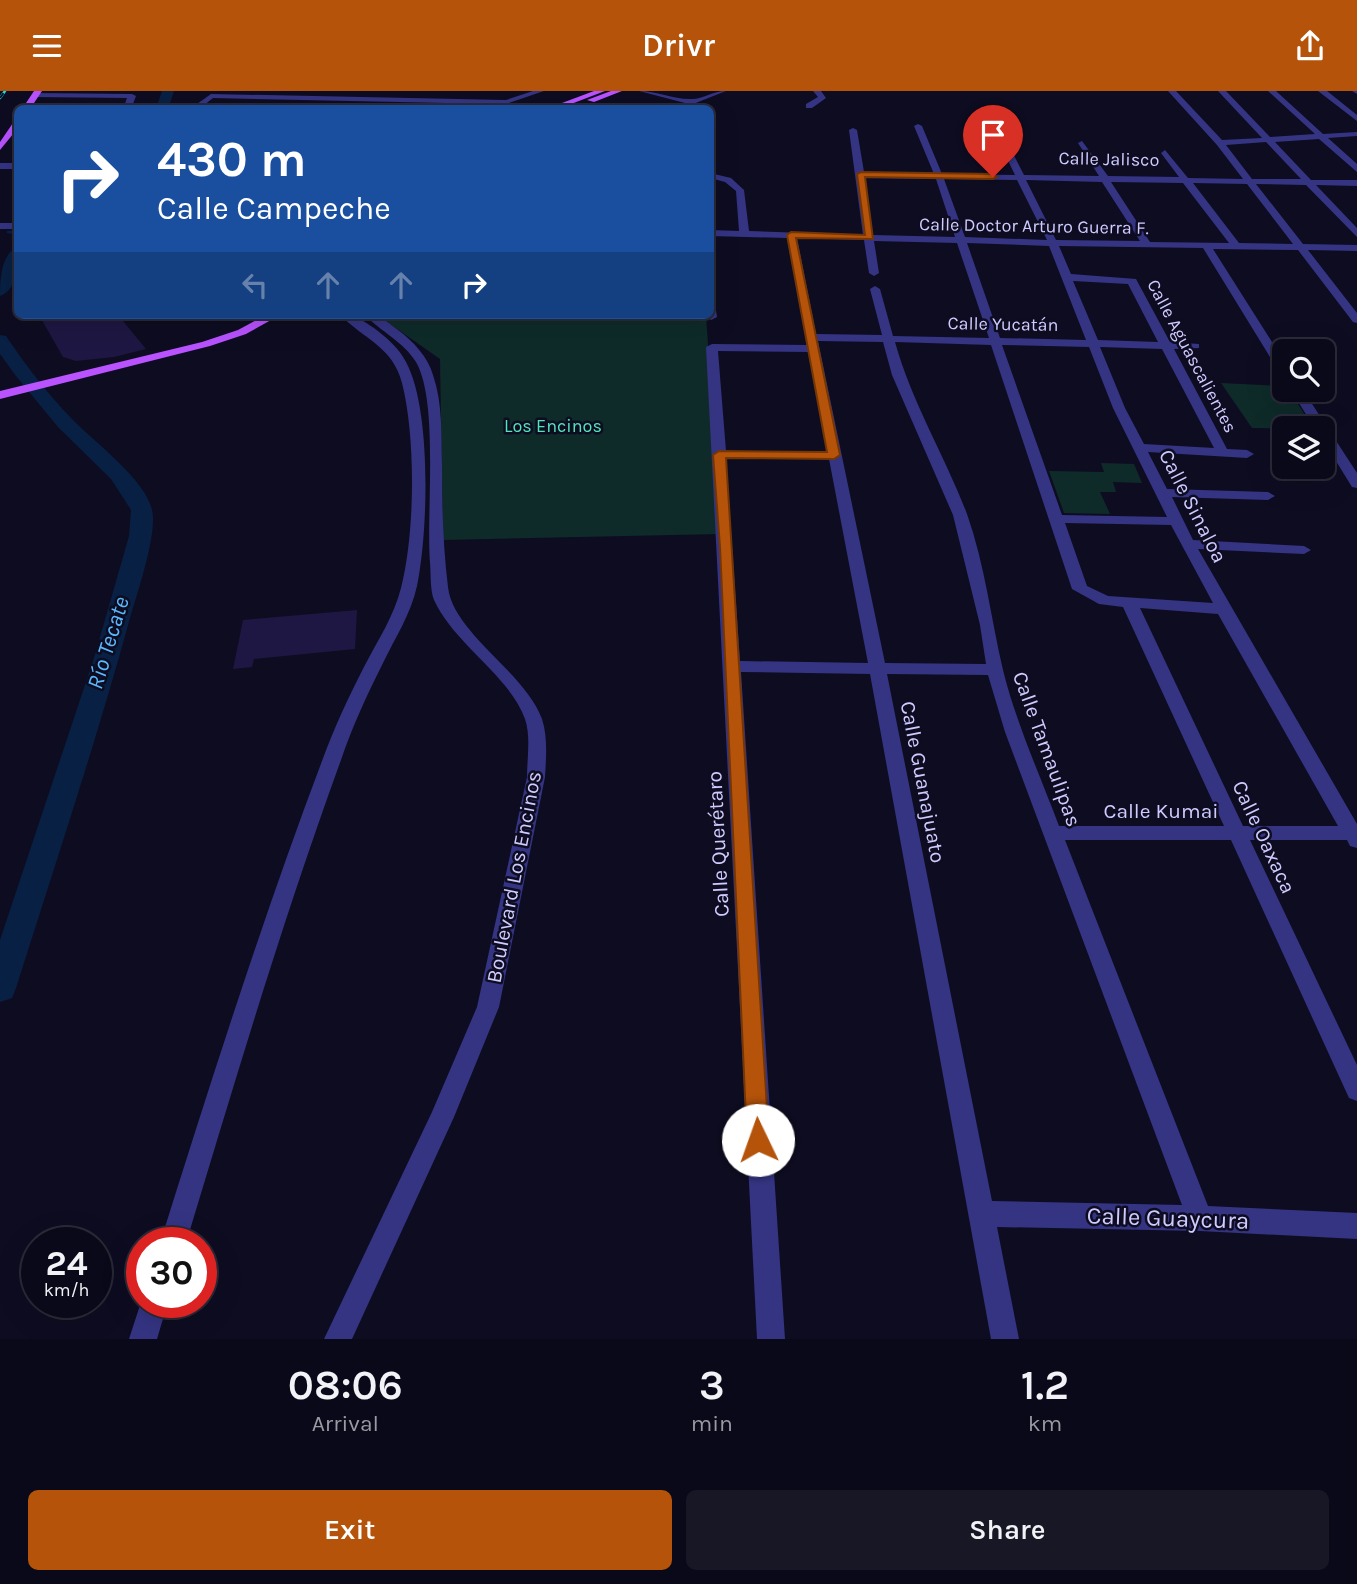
<!DOCTYPE html>
<meta charset="utf-8">
<style>
body{margin:0;font-family:Karla,sans-serif;background:#181726;color:#f1f3f6;height:100vh;display:flex;flex-direction:column;font-size:26px;white-space:nowrap}
*{box-sizing:border-box;margin:0}
p{font-size:23px;color:#999aa2}
.icon{flex:none;width:38px;height:38px;fill:none;stroke:currentColor;stroke-width:2;stroke-linecap:round;stroke-linejoin:round}
.map{position:relative;height:1248px;overflow:hidden}
.panel{display:flex;flex-direction:column;background:#0a0919;flex:1}
.panel>*{flex:none}
.banner{position:absolute;left:14px;top:14px;width:700px;height:214px;border-radius:10px;box-shadow:0 7px 28px #0002,0 0 0 2px #2a2a38;background:#1a4fa0;color:#fff;overflow:hidden}
.tools{position:absolute;left:1272px;top:248px;display:grid;gap:14px}
.tools a{display:grid;place-items:center;width:63px;height:63px;border-radius:10px;background:#0a0919;box-shadow:0 7px 28px #0002,0 0 0 2px #2a2a38;font-size:35px}
.speed{position:absolute;left:21px;top:1136px;display:flex;gap:14px;font-size:35px;font-weight:700;text-align:center}
.speed>*{display:grid;place-content:center;width:91px;height:91px;border-radius:50%;background:#0a0919;box-shadow:0 7px 28px #0002,0 0 0 2px #2a2a38;line-height:1}
.speed small{font-size:18px;font-weight:400}
.speed .limit{border:10px solid #d22;background:#fff;color:#111}
.pin{position:absolute;display:grid;place-items:center;width:60px;height:60px;color:#fff;margin:-72px -30px;border-radius:50% 50% 50% 0;rotate:-45deg;box-shadow:0 0 7px #0007}
.pin .icon{rotate:45deg}
.me{position:absolute;width:77px;margin:-38px;rotate:357deg;stroke-linejoin:round;filter:drop-shadow(0 0 5px #0008)}
.turn{display:flex;align-items:center;gap:24px;height:147px;padding:0 28px;font-size:32px}
.turn .icon{width:91px;height:91px;stroke-width:2.5}
.turn b{display:block;font-size:49px;line-height:60px}
.lanes{display:flex;align-items:center;height:66px;padding:0 28px;background:#0003;justify-content:center;gap:35px;direction:ltr}
.lanes .off{opacity:.35}
.eta{display:flex;justify-content:space-evenly;align-items:center;height:119px;text-align:center}
.eta b{font-size:42px;font-weight:600;line-height:49px}
.primary-button{display:flex;gap:14px;margin-top:auto;padding:14px 28px}
.primary-button a{flex:1;height:80px;border-radius:10px;background:#b45309;color:#fff;font-size:28px;font-weight:600;line-height:80px;text-align:center}
.primary-button a+a{background:#181726;color:#f1f3f6}
header{display:flex;justify-content:space-between;align-items:center;height:91px;padding:0 28px;background:#b45309;color:#fff;font-size:32px;font-weight:600}
.map>svg:first-child{display:block}
.green{fill:#0e2b29}
.lines{fill:none;stroke-linecap:round;stroke-linejoin:round}
.stream{stroke:#082043;stroke-width:2.5}
.river{fill:#082043;fill-rule:evenodd}
.building{fill:#1e1743}
.minor{fill:#343483;fill-rule:evenodd}
.major{fill:#b952ff;fill-rule:evenodd}
.rail-casing{stroke:#00e6f6;stroke-width:2.5}
.rail{stroke:#0e0c21;stroke-width:2;stroke-dasharray:6;stroke-linecap:butt}
.route{fill:#b45309;stroke:#753606;stroke-width:2}
.labels{text-anchor:middle;dominant-baseline:central;stroke-width:5;stroke-linejoin:round;paint-order:stroke}
.far-street-label{font-size:18px;fill:#cfcbff;stroke:#0e0c21}
.far-park-label{font-size:18px;fill:#51e5bb;stroke:#0e0c21}
.street-label{font-size:21px;fill:#cfcbff;stroke:#0e0c21}
.water-label{font-size:23px;font-style:italic;fill:#59b8ff;stroke:#0e0c21}
.near-street-label{font-size:24px;fill:#cfcbff;stroke:#0e0c21}
</style>
<header><svg class="icon" aria-label="menu" viewBox="0 0 24 24"><path d="M4 6h16M4 12h16M4 18h16"/></svg>Drivr<svg class="icon" aria-label="share" viewBox="0 0 24 24"><path d="M12 15V3M7 8l5-5 5 5M5 13v7h14v-7"/></svg></header>
<div class="map">
<svg width="1357" height="1248" viewBox="0 0 1357 1248">
<rect width="100%" height="100%" fill="#0e0c21"/>
<g class="green">
<path d="M377,224H706L721,443L443,449L440,268Z"/>
<path d="M1221,292L1284,295V299H1289L1314,338L1252,337Z"/>
<path d="M1101,372L1134,373L1142,392L1113,391L1116,401H1100L1110,423L1064,422L1049,380L1104,381Z"/>
</g>
<g class="lines">
<path class="stream" d="M8,141L18,142"/>
<g class="river">
<path d="M162,0H174L168,18H156Z"/>
<path d="M18,156C18,171 18,199 0,205C0,189 1,162 18,156Z"/>
<path d="M0,244L6,245C26,275 47,302 72,328C93,350 146,389 152,419C158,441 137,503 130,527C96,651 55,774 16,897L12,907L0,911V849L94,567L129,445L131,419L111,388L58,336L16,285L0,263Z"/>
</g>
</g>
<g class="building">
<path d="M39,224H118L146,258L114,266L76,270L63,266Z"/>
<path d="M357,519L355,558L254,568L252,576L233,578L243,529Z"/>
</g>
<g class="lines">
<g class="minor">
<path d="M533,0H544L497,16L494,13L213,7L199,18H190L211,3L506,9Z"/>
<path d="M639,0C657,0 675,9 692,8C703,8 713,0 726,0L683,17L679,15L685,12Z"/>
<path d="M813,0H821L826,7L812,17H806V13L818,6Z"/>
<path d="M1168,0H1176L1222,49L1262,47L1218,0H1226L1270,46L1315,43L1268,0H1276L1323,43L1357,41V45L1328,47L1357,73V81L1319,48L1275,51L1311,89H1357V95L1316,94L1357,137V146L1306,94L1256,93L1303,153L1357,154V160L1308,159L1357,222V232L1353,231L1298,159L1213,158L1284,270V282L1278,279L1203,157L1059,155L1071,183L1136,188L1170,251L1199,253V257L1174,258L1227,358L1247,359L1254,363L1247,367L1148,361L1167,398L1268,401L1275,405L1268,409L1172,406L1193,449L1304,455L1311,459L1304,463L1198,458L1357,733V757L1350,755L1347,749H1250L1357,974V1010L1349,1007L1231,749H1065L1208,1115L1357,1122V1148L1200,1140L997,1136L1019,1248H991L870,583L741,581L785,1248H757L706,256L712,253L807,254L787,147L710,145V139L739,140L736,100L725,91L710,87V82L731,87L744,99L749,140L863,144L849,39L853,37L857,39L864,81L934,83L914,35L918,33L922,35L942,83L1015,84L996,45L1000,43L1004,45L1024,84L1099,85L1078,52L1082,50L1108,85L1179,86L1161,62L1165,59L1188,87L1243,88L1217,54ZM1266,51L1301,88H1252L1226,54ZM864,87L936,88L955,146L873,144ZM944,88L1017,89L1047,149L965,146ZM1026,89L1102,91L1140,150L1056,149ZM1111,91L1183,92L1229,152L1150,151ZM1193,92L1247,93L1293,153L1239,152ZM797,147L864,149L869,182L874,185L879,182L874,150L957,152L989,247L893,245L880,198L875,195L870,198L882,244L816,243ZM967,152L1049,155L1086,249L1000,247ZM1073,190L1128,193L1158,251L1098,249ZM818,250L883,251L892,284L953,424L980,534L986,573L885,572ZM895,251L991,254L1072,498L1099,513L1123,516L1224,735H1059C1040,684 1016,632 1003,579C991,528 985,474 967,423C945,365 912,312 895,251ZM1002,254L1089,256L1113,317L1167,426L1062,424ZM1100,256L1162,258L1214,357L1144,353L1125,317ZM718,260L809,261L828,360H726ZM726,368H829L868,572L740,570ZM1065,432L1171,434L1213,512L1108,505L1087,495ZM1140,517L1218,523L1338,735H1243ZM887,583L988,584L1005,641L1182,1114L992,1110Z"/>
<path d="M1318,0H1327L1357,24V30Z"/>
<path d="M1352,0H1357V3Z"/>
<path d="M35,2L132,3L136,5L131,18H123L127,7L32,6Z"/>
<rect x="0" y="72" width="18" height="6"/>
<rect x="0" y="132" width="18" height="6"/>
<path d="M710,210L715,213L717,226L711,229L705,224H710Z"/>
<path d="M340,224C355,224 362,229 374,237C386,246 399,257 406,271C432,319 428,442 417,495C411,523 395,547 383,572C367,604 352,636 341,669C283,828 235,990 186,1152H160C211,990 262,829 322,670C334,637 349,605 365,574C378,549 394,525 401,497C415,443 416,347 402,292C393,256 364,248 340,224Z"/>
<path d="M365,224C380,224 386,230 398,239C413,250 428,266 433,284C443,313 441,344 442,374C442,415 443,455 448,496C453,542 525,581 542,628C548,646 546,668 545,686L499,916L454,1026L352,1248H324L432,1021L477,916L527,686C527,668 531,645 525,628C510,585 454,553 434,509C430,499 431,483 430,472C426,421 439,311 416,271C403,250 381,241 365,224Z"/>
<path d="M1291,299H1303L1357,382V397L1352,396L1323,349V338H1315Z"/>
<path d="M142,1208V1211H168L157,1248H129Z"/>
</g>
<g class="major">
<path d="M34,0H42L30,18H22Z"/>
<path d="M594,0H605L558,18H546Z"/>
<path d="M611,0H622L594,11L587,9Z"/>
<path d="M15,29H18V37L0,59V51Z"/>
<path d="M266,224H280L246,243L210,255L0,308V300L202,251L238,239Z"/>
</g>
<defs>
<path id="rail" d="M0,7L5,0"/>
</defs>
<use href="#rail" class="rail-casing"/>
<use href="#rail" class="rail"/>
</g>
<path class="route" d="M861,81L993,83L997,86L993,88L865,86L873,148L796,147L840,364L834,368L726,367L769,1049L766,1057L758,1060L750,1057L747,1049L720,456L713,364L719,360L827,361L787,144L791,141L865,144L857,83Z"/>
<g class="labels">
<g class="far-street-label">
<text transform="translate(1109 68) rotate(1)">Calle Jalisco</text>
<text transform="translate(1034 135) rotate(1)">Calle Doctor Arturo Guerra F.</text>
<text transform="translate(1003 233) rotate(1)">Calle Yucatán</text>
<text transform="translate(1192 265) rotate(62)">Calle Aguascalientes</text>
</g>
<g class="far-park-label">
<text x="553" y="335">Los Encinos</text>
</g>
<g class="street-label">
<text transform="translate(1193 415) rotate(63)">Calle Sinaloa</text>
<text transform="translate(1047 658) rotate(70)">Calle Tamaulipas</text>
<text transform="translate(923 691) rotate(79)">Calle Guanajuato</text>
<text x="1161" y="720">Calle Kumai</text>
<text transform="translate(1264 746) rotate(65)">Calle Oaxaca</text>
<text transform="translate(718 753) rotate(-93)">Calle Querétaro</text>
<text transform="translate(514 786) rotate(-79)">Boulevard Los Encinos</text>
</g>
<g class="water-label">
<text transform="translate(108 552) rotate(-73)">Río Tecate</text>
</g>
<g class="near-street-label">
<text transform="translate(1168 1127) rotate(2)">Calle Guaycura</text>
</g>
</g>
</svg>
<div class="tools">
<a><svg class="icon" aria-label="search" viewBox="0 0 24 24"><circle cx="10" cy="10" r="6"/><path d="M15 15l6 6"/></svg></a>
<a><svg class="icon" aria-label="layers" viewBox="0 0 24 24"><path d="M12 4l9 5-9 5-9-5zM3 14l9 5 9-5"/></svg></a>
</div>
<div class="speed"><div>24<small>km/h</small></div><div class="limit">30</div></div>
<div class="pin" style="left:993px;top:86px;background:#d93025"><svg class="icon" aria-label="arrive" viewBox="0 0 24 24"><path d="M6 21V4h12l-3 4 3 4H6"/></svg></div>
<svg class="me" style="left:758px;top:1049px" viewBox="-20 -20 40 40"><circle r="19" fill="#fff"/><path d="M0-13L10 11 0 6-10 11z" fill="#b45309"/></svg>
<div class="banner">
<div class="turn"><svg class="icon" aria-label="right" viewBox="0 0 24 24"><path d="M7 20v-9h11M14 6l5 5-5 5"/></svg><div><b>430 m</b>Calle Campeche</div></div>
<div class="lanes"><svg class="icon off" aria-label="left" viewBox="0 0 24 24"><path d="M17 20v-9H6M10 6l-5 5 5 5"/></svg><svg class="icon off" aria-label="ahead" viewBox="0 0 24 24"><path d="M12 20V5M6 11l6-6 6 6"/></svg><svg class="icon off" aria-label="ahead" viewBox="0 0 24 24"><path d="M12 20V5M6 11l6-6 6 6"/></svg><svg class="icon" aria-label="right" viewBox="0 0 24 24"><path d="M7 20v-9h11M14 6l5 5-5 5"/></svg></div>
</div>
</div>
<section class="panel">
<div class="eta">
<div><b>08:06</b><p>Arrival</p></div>
<div><b>3</b><p>min</p></div>
<div><b>1.2</b><p>km</p></div>
</div>
<div class="primary-button"><a>Exit</a><a>Share</a></div>
</section>
